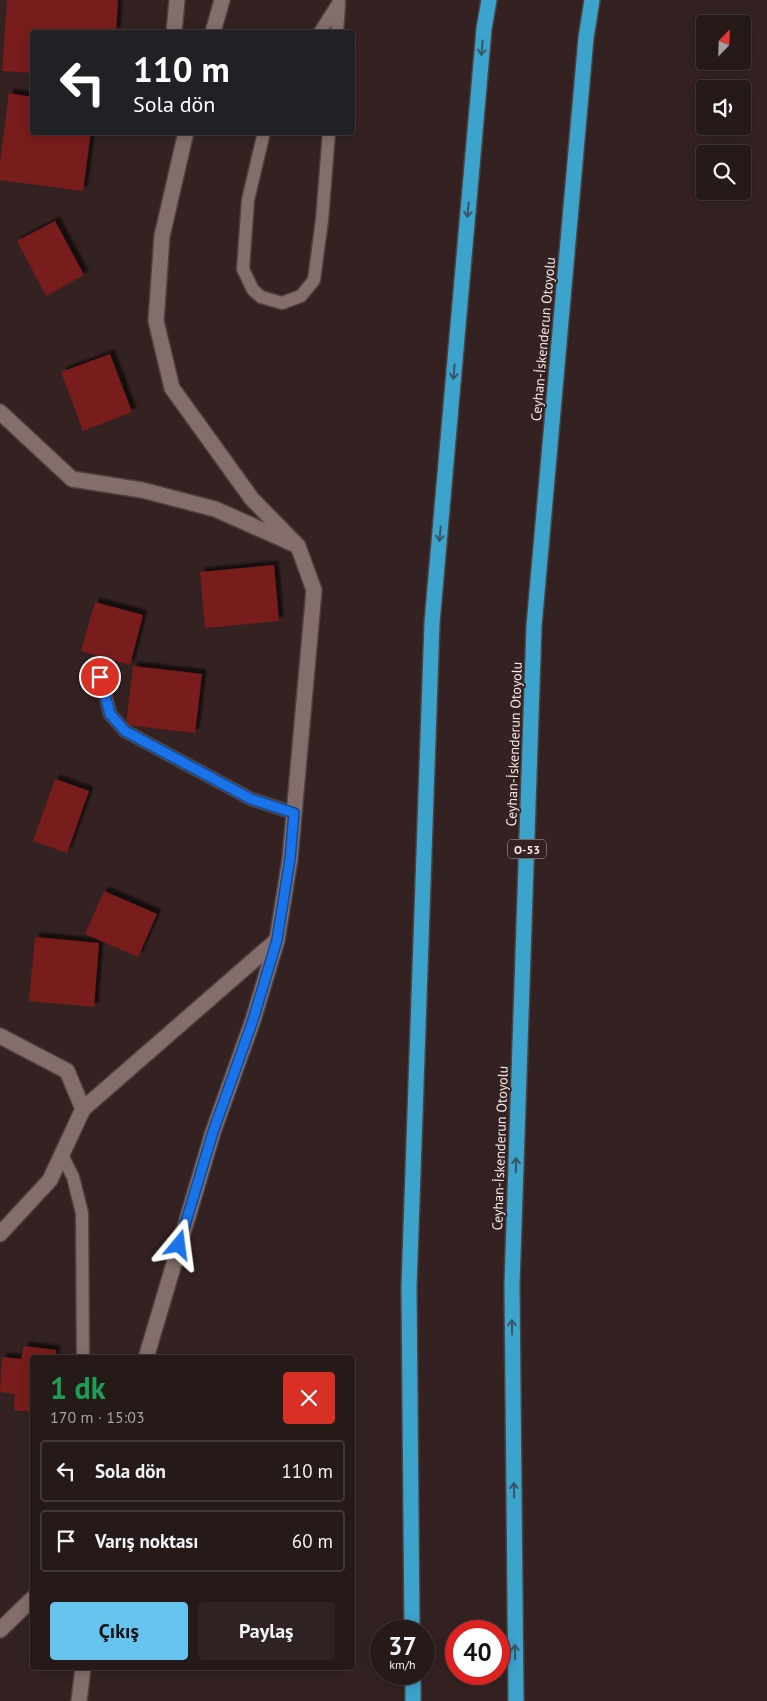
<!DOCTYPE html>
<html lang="tr">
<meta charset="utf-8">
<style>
body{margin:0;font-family:"PT Sans",sans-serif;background:#2e2322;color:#f1f3f6;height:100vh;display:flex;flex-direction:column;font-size:19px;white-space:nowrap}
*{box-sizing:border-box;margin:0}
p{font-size:16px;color:#a4a1a2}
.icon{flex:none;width:28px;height:28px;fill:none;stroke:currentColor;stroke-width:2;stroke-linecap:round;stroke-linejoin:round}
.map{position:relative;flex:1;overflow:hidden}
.side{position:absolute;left:30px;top:1355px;width:325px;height:315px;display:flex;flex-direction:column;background:#261a19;border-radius:5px;box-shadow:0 2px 12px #0003,0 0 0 1px #423838}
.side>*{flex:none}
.banner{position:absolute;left:30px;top:30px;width:325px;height:105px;border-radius:5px;box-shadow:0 2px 12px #0003,0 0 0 1px #423838;background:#202124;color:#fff;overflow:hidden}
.needle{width:32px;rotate:23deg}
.buttons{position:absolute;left:696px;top:15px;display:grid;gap:10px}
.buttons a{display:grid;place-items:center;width:55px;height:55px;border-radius:5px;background:#261a19;box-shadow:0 2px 12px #0003,0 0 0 1px #423838;font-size:25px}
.speed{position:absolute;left:370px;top:1620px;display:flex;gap:10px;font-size:25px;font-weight:700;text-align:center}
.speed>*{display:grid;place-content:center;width:65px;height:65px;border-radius:50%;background:#261a19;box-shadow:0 2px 12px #0003,0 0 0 1px #423838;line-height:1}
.speed small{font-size:12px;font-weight:400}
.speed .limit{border:8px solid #d22;background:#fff;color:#111}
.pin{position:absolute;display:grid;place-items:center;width:42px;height:42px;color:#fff;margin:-21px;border:2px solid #fff;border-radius:50%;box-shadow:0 1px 5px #0007}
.me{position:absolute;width:55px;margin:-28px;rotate:16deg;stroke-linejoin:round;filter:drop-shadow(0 0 4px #0008)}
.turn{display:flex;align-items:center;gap:18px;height:105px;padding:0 20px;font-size:22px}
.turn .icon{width:65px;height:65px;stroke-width:2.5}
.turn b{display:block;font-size:35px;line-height:42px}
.round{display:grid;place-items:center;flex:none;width:52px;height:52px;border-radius:5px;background:#2e2322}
.summary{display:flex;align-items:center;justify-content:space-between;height:85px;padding:0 20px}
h1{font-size:30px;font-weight:800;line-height:38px;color:#1e9e55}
.button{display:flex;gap:10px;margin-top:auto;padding:10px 20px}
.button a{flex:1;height:58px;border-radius:5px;background:#66c4ef;color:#111;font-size:20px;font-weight:800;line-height:58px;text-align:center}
.button a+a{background:#2e2322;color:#f1f3f6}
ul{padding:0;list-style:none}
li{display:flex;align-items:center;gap:15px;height:62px;margin:0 10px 8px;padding:0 10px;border:2px solid #423838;border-radius:5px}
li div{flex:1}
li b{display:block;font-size:19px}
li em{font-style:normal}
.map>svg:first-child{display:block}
.building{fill:#781b1f;filter:url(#shadow)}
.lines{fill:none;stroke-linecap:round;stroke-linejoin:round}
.lane-casing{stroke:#4e403f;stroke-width:15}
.street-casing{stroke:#4e403f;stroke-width:18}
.secondary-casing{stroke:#4e403f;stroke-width:18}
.highway-casing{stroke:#4e403f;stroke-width:18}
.lane{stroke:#836e6c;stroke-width:12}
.street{stroke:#836e6c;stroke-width:15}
.secondary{stroke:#836e6c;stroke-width:15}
.highway{stroke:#3ca3cd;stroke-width:15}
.oneway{stroke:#375666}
.route-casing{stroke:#114b97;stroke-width:12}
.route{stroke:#1a73e8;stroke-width:9}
.labels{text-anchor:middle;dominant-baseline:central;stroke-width:4;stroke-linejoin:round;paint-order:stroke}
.shield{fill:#332221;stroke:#baadac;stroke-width:1}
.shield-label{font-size:12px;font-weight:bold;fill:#f4e8e7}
.street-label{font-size:14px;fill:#f4e8e7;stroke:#332221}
</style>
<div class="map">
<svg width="767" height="1701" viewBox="0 0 767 1701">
<defs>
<filter id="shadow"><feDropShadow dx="4.5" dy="-4.5" stdDeviation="1" flood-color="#0009"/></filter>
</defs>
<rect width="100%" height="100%" fill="#332221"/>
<g class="building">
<path d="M7,0H118L116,32H32V73L2,71Z"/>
<path d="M9,93L32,97V132H91L83,191L0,180V162Z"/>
<path d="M55,221L84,275L46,296L17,241Z"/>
<path d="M110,354L132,412L83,431L61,372Z"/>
<path d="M274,565L279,621L205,628L200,572Z"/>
<path d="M95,602L143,615L130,665L81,651Z"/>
<path d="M133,666L202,674L195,733L126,725Z"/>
<path d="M55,779L89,791L67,853L33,841Z"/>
<path d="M104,891L157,914L138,957L85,934Z"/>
<path d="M35,937L99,943L94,1007L29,1001Z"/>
<path d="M24,1346L56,1350L55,1358H32V1412L14,1410L15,1394L0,1392L2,1357L21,1359Z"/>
</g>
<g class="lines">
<defs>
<g id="lane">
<path d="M320,32L339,2"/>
<path d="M337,32L339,5"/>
<path d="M264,132L248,200L243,269L253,290L261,297L282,303L301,296L314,280L322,220L329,132"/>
<path d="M101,677L110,714L125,731L251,799L294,813"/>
<path d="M62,1155L73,1177L82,1213L83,1358"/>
</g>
<g id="street">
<path d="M174,32L177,0"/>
<path d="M0,412L72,479L142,490L215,509L298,546"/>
<path d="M0,1036L67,1071L83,1109L50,1180L0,1234"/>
<path d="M83,1109L277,940"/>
</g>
<g id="secondary">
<path d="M213,32L222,0"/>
<path d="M146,1358L213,1132L253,1020L277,940L290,859L314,590L298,546L252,499L172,388L156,321L162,236L186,132"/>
<path d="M0,1630L32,1599"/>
<path d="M79,1701L83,1668"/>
</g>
<g id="highway">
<path d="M412,1631L409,1287L432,623L484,29L489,0"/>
<path d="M413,1674V1701"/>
<path d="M516,1701L512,1285L534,626L586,38L592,0"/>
</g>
</defs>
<use href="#lane" class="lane-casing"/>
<use href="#street" class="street-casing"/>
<use href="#secondary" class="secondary-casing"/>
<use href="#highway" class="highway-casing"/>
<use href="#lane" class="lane"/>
<use href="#street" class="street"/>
<use href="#secondary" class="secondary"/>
<use href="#highway" class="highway"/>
</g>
<defs><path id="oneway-shaft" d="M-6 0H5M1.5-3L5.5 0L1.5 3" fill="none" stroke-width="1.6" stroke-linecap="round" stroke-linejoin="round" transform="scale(1.25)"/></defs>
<g class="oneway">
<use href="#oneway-shaft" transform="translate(482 48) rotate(95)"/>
<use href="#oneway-shaft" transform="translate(468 210) rotate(95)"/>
<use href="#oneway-shaft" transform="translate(454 372) rotate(95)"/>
<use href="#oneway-shaft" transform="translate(440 534) rotate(95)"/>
<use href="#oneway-shaft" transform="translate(516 1165) rotate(-88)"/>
<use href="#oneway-shaft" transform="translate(512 1327) rotate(-91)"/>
<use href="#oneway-shaft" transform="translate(514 1490) rotate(-91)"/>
<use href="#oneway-shaft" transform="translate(515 1652) rotate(-91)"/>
</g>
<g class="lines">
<defs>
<path id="route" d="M100,677L110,714L125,731L251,799L294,813L290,859L277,940L253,1020L213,1132L179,1245"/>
</defs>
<use href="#route" class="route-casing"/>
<use href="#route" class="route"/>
</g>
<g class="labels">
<rect class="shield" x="508" y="839.5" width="38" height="19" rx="4"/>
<g class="shield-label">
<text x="527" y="849">O-53</text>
</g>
<g class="street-label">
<text transform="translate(543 339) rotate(-85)">Ceyhan-İskenderun Otoyolu</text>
<text transform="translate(514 744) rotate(-88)">Ceyhan-İskenderun Otoyolu</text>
<text transform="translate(500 1148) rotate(-88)">Ceyhan-İskenderun Otoyolu</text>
</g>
</g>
</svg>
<div class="buttons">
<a><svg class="needle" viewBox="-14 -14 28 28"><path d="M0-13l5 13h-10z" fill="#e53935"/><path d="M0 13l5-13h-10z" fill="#a4a1a2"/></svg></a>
<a><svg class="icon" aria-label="sound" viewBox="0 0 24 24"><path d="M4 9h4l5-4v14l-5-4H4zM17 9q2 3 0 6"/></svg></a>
<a><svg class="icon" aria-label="search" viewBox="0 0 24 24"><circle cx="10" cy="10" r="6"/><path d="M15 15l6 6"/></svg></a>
</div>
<div class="speed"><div>37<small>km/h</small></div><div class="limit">40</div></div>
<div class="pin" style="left:100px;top:677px;background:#d93025"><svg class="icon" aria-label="arrive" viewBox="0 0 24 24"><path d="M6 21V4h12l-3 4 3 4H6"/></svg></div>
<svg class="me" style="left:179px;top:1245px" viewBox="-20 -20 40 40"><path d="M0-17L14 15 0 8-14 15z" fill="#1a73e8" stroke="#fff" stroke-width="4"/></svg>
<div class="banner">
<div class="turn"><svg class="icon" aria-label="left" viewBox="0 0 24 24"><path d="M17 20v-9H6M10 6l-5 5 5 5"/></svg><div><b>110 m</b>Sola dön</div></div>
</div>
<section class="side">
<div class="summary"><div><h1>1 dk</h1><p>170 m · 15:03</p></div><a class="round" style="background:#d93025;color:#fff"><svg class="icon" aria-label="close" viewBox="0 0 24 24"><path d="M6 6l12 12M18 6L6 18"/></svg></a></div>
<ul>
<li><svg class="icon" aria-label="left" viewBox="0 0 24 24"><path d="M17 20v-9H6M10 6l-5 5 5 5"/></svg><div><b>Sola dön</b></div><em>110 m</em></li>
<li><svg class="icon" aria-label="arrive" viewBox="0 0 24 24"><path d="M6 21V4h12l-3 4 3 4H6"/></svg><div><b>Varış noktası</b></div><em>60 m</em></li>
</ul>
<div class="button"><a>Çıkış</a><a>Paylaş</a></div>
</section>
</div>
